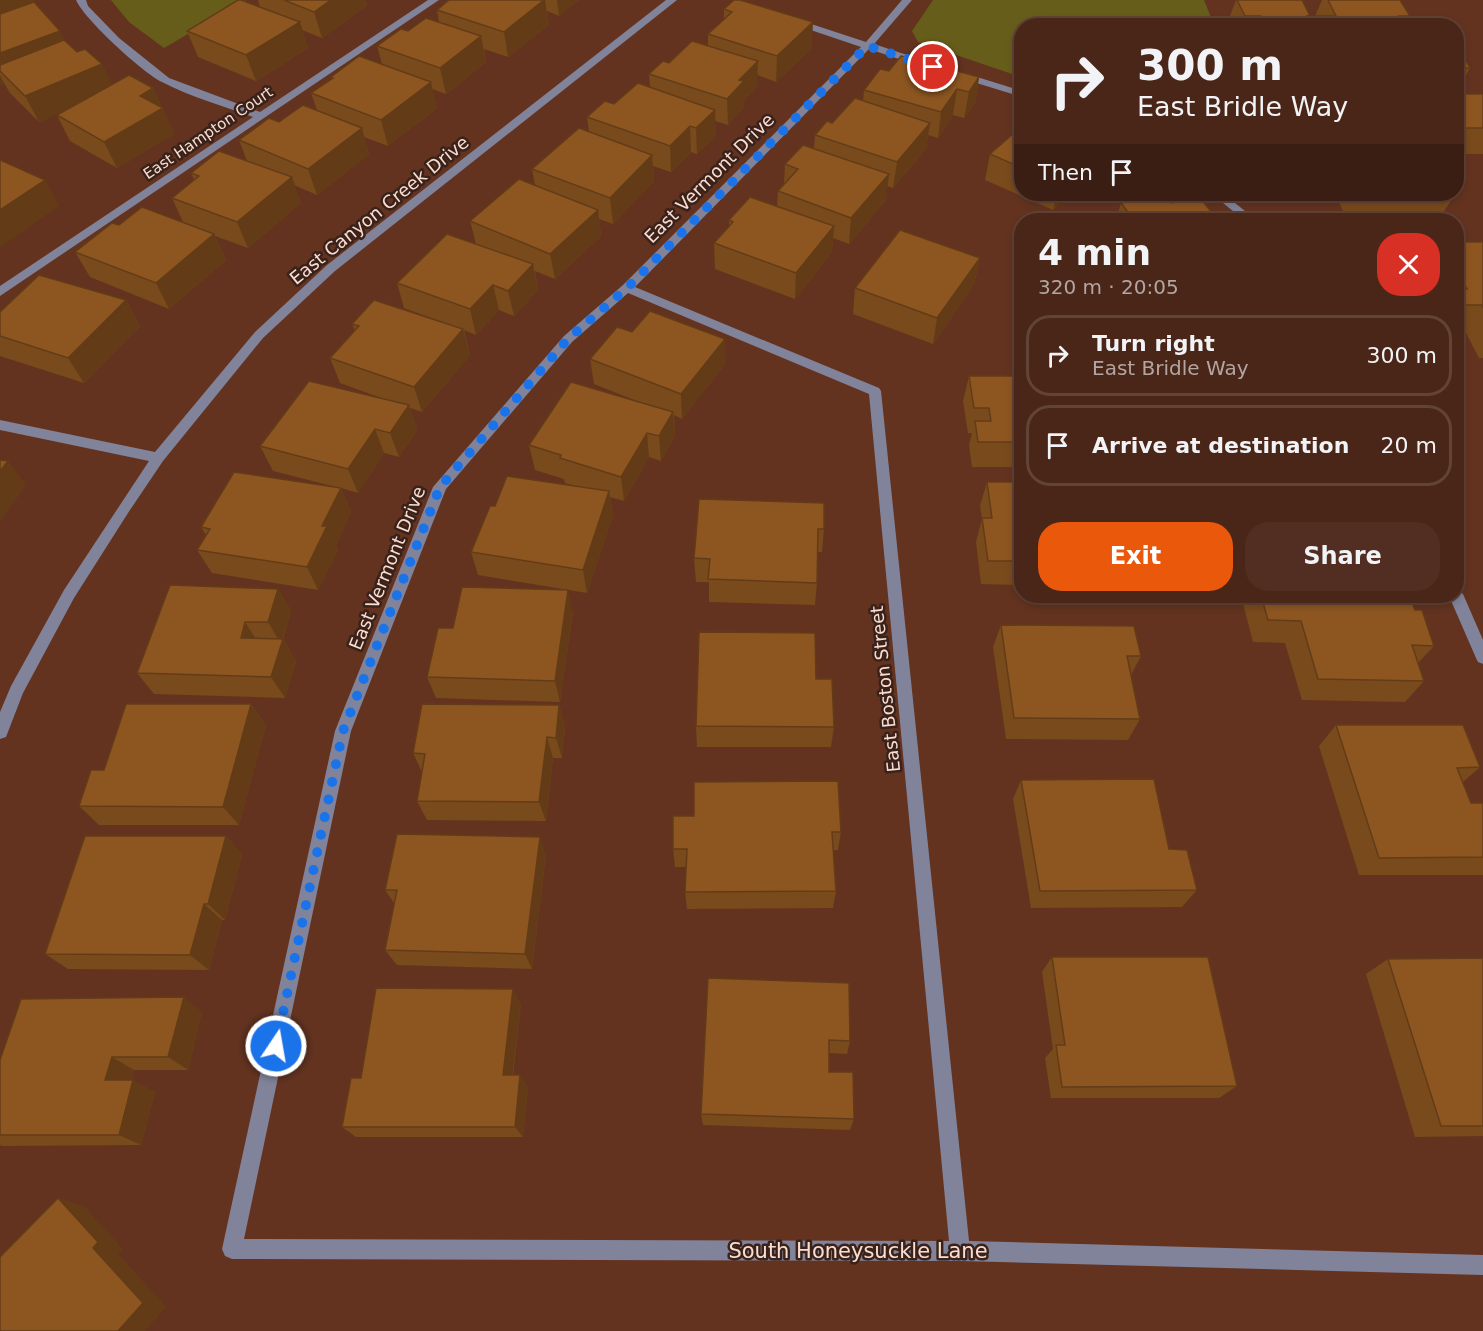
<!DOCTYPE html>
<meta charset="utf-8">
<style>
body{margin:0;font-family:"DejaVu Sans",sans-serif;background:#512e21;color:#f1f3f6;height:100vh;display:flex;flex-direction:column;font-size:22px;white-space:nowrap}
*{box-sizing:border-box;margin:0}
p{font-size:20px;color:#b2a5a2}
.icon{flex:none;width:33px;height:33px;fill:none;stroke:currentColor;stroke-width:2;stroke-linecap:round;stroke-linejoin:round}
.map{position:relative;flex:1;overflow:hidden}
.drawer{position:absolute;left:1014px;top:213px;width:450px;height:390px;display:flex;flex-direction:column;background:#4a2618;border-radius:24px;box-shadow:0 3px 9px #0003,0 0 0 2px #614337}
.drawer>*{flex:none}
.top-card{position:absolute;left:1014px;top:18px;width:450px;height:183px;border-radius:24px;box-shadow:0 3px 9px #0003,0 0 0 2px #614337;background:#4a2618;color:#f1f3f6;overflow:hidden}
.pin{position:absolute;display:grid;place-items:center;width:51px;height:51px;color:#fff;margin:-26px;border:3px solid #fff;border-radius:50%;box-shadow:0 2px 6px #0007}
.me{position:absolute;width:66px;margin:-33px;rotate:12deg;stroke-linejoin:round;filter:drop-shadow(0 0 4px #0008)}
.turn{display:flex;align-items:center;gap:21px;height:126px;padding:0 24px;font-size:27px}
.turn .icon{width:78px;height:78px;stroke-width:2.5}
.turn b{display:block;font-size:42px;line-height:51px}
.then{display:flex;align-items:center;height:57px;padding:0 24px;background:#0003;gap:12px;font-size:22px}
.round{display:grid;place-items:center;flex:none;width:63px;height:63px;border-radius:24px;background:#512e21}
.headline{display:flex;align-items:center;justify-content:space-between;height:102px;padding:0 24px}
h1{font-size:36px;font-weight:700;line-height:45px}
.cta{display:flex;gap:12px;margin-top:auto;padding:12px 24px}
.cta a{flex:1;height:69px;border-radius:24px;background:#ea580c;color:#fff;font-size:24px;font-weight:700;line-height:69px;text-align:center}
.cta a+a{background:#512e21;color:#f1f3f6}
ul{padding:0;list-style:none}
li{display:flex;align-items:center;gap:18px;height:81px;margin:0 12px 9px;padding:0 12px;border:3px solid #614337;border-radius:24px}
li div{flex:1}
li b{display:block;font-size:22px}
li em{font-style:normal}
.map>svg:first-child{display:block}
.green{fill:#675d1b}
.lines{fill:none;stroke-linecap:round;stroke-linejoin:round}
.minor{fill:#81839a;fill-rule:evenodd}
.wall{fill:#794a1c}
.shaded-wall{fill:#633c17}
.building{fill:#8d5621;stroke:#633c17;stroke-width:1.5}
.route{stroke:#1a73e8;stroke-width:10;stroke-dasharray:0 18}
.labels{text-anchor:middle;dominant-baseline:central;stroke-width:5;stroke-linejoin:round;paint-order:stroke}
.far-street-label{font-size:15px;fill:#fbdcd0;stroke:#39221a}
.street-label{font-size:18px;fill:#fbdcd0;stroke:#39221a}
.near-street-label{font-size:21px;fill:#fbdcd0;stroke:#39221a}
</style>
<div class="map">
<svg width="1483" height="1331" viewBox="0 0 1483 1331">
<rect width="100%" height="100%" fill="#633320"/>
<g class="green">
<path d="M111,0H246L164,48L129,22Z"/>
<path d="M933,0H1204L1214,25L1022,26L1021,77L918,42L912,31Z"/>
</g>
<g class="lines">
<g class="minor">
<path d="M76,0H86L88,6L119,38L169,78L260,112L428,0H439L0,296V286L253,117C224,106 190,97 162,82C142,72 85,20 76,0Z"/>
<path d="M666,0H677L335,271L263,338L163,461L128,513L74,598L23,693L6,737L0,739V712L11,686L64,590L149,461L0,430V420L155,452L255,332L327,265Z"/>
<path d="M902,0H912L874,44L922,60V64H914L869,49L635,287L879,388L881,391L969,1241L1483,1255V1275L960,1261L232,1259L225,1256L222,1249L335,731L433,487L564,336L623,285L861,47L793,24V20H799L866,42ZM628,293L869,394L949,1241L244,1239L351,731L446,489L572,342Z"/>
<path d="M961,72L1022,91V97L957,77L956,75Z"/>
<path d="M1212,194H1224L1256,220H1244Z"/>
<path d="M1456,588L1463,594L1483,640V664L1478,662L1476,658L1449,596H1456Z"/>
</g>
</g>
<g class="wall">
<path d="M0,0H33L65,41L112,85L153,88L174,134L117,168L70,141L57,115L59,113L39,122L10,93L4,83L0,85Z"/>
<path d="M258,0H365L367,5L322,38L302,30L308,48L256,81L198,57L187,31L260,7Z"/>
<path d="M449,0H579L559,16L547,11L549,25L508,57L484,49L486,62L446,94L432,89L437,108L388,146L364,137L369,154L317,195L294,185L301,203L248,248L215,236L226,260L169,309L90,277L75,252L119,225L183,222L172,198L194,180L191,173L247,161L239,140L279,122L317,110L311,93L331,79V77L382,64L377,46L408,31L439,22L437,10Z"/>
<path d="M734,0L812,48L776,82L757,75V87L744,100V107L728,125L715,121L716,136L697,154L691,152L671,172L653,166L654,181L613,224L599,219L601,236L555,279L535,271L538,290L514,316L499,310L476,335L464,330L470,355L422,412L410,408L417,430L399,457L384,453L358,493L341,488L351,512L336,545L338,550L318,590L212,573L197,550L206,535L201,527L340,488L273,471L260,446L384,399L340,383L330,358L355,331L352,324L439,321L404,308L397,283L476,244L470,221L535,185L532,169L589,132L587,117L650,87L649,74L669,63L708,46V34L724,19V9Z"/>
<path d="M1236,0H1302L1310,16H1315L1322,0H1400L1410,16L1405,26H1235L1230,16Z"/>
<path d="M1456,50L1470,68L1465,77H1456Z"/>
<path d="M889,71L979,77L975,103L964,118L953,115L938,138L928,135L926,149L893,188L887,186L886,200L849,244L833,238L832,252L795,299L715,269L714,243L729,226V220L777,207L778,191L784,184L785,164L814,149L815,135L863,101L864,90Z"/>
<rect x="1456" y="94" width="27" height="60"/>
<path d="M1022,126V194H1070L1053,210L985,180L990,154Z"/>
<path d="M1335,194H1455L1443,213H1344Z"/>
<path d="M1121,203H1171L1218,220H1116Z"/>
<path d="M1456,242H1483V358H1479L1465,331H1456Z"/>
<path d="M980,258L974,284L933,344L853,314L855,288Z"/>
<path d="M126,300L140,326L84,383L0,356V312Z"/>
<path d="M632,332L725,339V364L682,419L674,415L675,436L661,461L649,457L624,501L610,497L613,515L587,593L478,575L471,552L495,506L578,487L565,483L564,479L535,470L529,445L639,402L594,384L590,359Z"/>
<path d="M969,376H1022V467H972L969,445L972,433H968L963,401Z"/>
<path d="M987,482H1022V585L981,584L976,542L982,519L980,506Z"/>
<path d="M699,499L824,529L822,552H817V583L815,605L709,602V582H696L694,558Z"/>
<path d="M278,589L291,611L283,639L296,661L285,698L154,694L137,673Z"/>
<path d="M1241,596H1409L1415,610L1434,646L1418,663L1424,681L1405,702L1302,700L1285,643L1253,642Z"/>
<path d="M573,612L560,702L436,698L427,677L453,628Z"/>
<path d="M1001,625L1141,656L1131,675L1140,719L1128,740L1006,739L993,647Z"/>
<path d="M816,679L834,727L831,747H697L696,726Z"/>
<path d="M251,704L266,725L239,825H99L79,806L104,770Z"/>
<path d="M559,705L565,726L562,758H553L546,821L427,820L417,801L422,772L413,753Z"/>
<path d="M1336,725L1480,767L1463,782L1471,803H1483V875H1359L1319,746Z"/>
<path d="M1021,780L1169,849L1197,890L1182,907L1031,908L1013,799Z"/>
<path d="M673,816L841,832L838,850H833L836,891L833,908L687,909L685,892L686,867H675L673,849Z"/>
<path d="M226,836L242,855L225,920H222L209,970L68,969L45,954Z"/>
<path d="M546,855L532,969L397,965L385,950L394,903L385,890Z"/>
<path d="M1052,957L1237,1086L1219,1098H1051L1045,1058L1053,1049L1042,972Z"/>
<path d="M1483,958V1136L1415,1137L1366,974L1388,959Z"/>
<path d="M708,978L850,1041L847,1054L829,1053V1072L854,1119L850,1130L703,1125L701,1114Z"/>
<path d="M521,1003L513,1075L528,1087L523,1137H356L342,1127L361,1078Z"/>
<path d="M202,1012L188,1070H134L131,1080L155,1092L141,1145L2,1146L0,1145V1060Z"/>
</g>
<g class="shaded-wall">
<path d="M0,0H33L40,18L0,27Z"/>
<path d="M331,0H365L367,5L322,38L314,12Z"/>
<path d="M544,0H545L549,25L508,57L504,32Z"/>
<path d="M557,0H579L559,16Z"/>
<path d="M300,22L308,48L256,81L246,55Z"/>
<path d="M813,22L812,48L776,82L777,56Z"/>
<path d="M60,31L73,57L0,71V53Z"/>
<path d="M481,36L486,62L446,94L440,68Z"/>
<path d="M758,61L757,87L744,100V107L728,125L727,99L739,80Z"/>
<path d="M102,64L115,90L39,122L25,96Z"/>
<path d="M0,75L4,83L0,85Z"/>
<path d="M979,77L975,103L964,118L969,92Z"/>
<path d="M431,82L437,108L388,146L381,120Z"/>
<path d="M153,88L174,134L117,168L104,142L140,96Z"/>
<path d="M957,89L953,115L938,138L941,112Z"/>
<path d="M715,110L716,136L697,154L696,128Z"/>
<path d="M930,123L926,149L893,188L897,162Z"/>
<path d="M690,126L691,152L671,172L670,146Z"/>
<path d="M362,128L369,154L317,195L308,169Z"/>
<path d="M652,155L654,181L613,224L610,198Z"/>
<path d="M889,174L886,200L849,244L851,218Z"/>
<path d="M292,177L301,203L248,248L237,222Z"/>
<path d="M45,180L59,206L0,247V210Z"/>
<path d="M1057,194H1070L1053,210Z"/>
<path d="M598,210L601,236L555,279L550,254Z"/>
<path d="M834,226L832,252L795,299L796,273Z"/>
<path d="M214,234L226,260L169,309L156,283Z"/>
<path d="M980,258L974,284L933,344L937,318Z"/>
<path d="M533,264L538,290L514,316L508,291Z"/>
<path d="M493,285L499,310L476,335L470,309Z"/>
<path d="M126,300L140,326L84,383L68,358Z"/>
<path d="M463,329L470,355L422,412L414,387Z"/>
<path d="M725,339V364L682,419L681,394Z"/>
<path d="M409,405L417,430L399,457L390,433Z"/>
<path d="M673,412L675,436L661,461L659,436Z"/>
<path d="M375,429L384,453L358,493L348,469Z"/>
<path d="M647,433L649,457L624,501L621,477Z"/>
<path d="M8,461L26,485L0,521V471Z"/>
<path d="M341,488L351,512L336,545L338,550L318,590L307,567L322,526Z"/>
<path d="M609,491L613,515L587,593L583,570Z"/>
<path d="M278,589L291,611L281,644L268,622Z"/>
<path d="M568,590L573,612L560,702L555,681Z"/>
<path d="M245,622L259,644L241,638Z"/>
<path d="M283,639L296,661L285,698L271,677Z"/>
<path d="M251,704L266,725L239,825L223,807Z"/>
<path d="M559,705L565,726L562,758L556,738Z"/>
<path d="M547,737L553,758L546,821L539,802Z"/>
<path d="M226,836L242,855L225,920L208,904Z"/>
<path d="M540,837L546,855L532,969L525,954Z"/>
<path d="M204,904L222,920L209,970L190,955Z"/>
<path d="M513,989L521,1003L511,1087L503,1075Z"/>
<path d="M184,997L202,1012L188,1070L168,1057Z"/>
<path d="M112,1057L134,1070L128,1092L105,1080Z"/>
<path d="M520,1075L528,1087L523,1137L515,1127Z"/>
<path d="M133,1080L155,1092L141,1145L119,1135Z"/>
<path d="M58,1198L84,1206L123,1249L118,1254L166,1307L145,1331H118L93,1248Z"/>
</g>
<g class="building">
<path d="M238,0H241L300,22L246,55L187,31Z"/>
<path d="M284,0H331L314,12Z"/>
<path d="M449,0H544L504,32L437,10Z"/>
<path d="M734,0H740L813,22L777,56L708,34L732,12L724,9Z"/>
<path d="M1237,0H1302L1310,16H1307L1305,20H1263L1261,16H1245Z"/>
<path d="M1328,0H1400L1410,16H1399L1405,26H1311L1307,16H1336Z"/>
<path d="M34,2L60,31L0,53V14Z"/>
<path d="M426,18L481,36L440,68L377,46L401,29L408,31Z"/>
<path d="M64,40L77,52L85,49L102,64L25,96L0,71V65Z"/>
<path d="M692,41L758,61L739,80L744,81L727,99L649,74L663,61L669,63Z"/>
<path d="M1456,50H1460L1470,68H1456Z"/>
<path d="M359,56L431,82L381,120L311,93L333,78L331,77Z"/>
<path d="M901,56L979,77L969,92L957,89L941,112L864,90L880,69L889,71Z"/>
<path d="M129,75L153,88L140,96L163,108L104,142L57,115Z"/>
<path d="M638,83L715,110L696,128L690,126L670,146L587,117L605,101L614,104Z"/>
<rect x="1456" y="94" width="27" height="34"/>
<path d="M855,98L930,123L897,162L815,135L827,121L832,123Z"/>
<path d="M303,105L362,128L308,169L239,140L269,118L279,122Z"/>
<path d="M1022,126V168L990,154Z"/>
<path d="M579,128L652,155L610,198L532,169Z"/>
<path d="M803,145L889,174L851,218L778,191L798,169L785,164Z"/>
<path d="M219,151L292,177L237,222L172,198L199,176L191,173Z"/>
<path d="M0,160L45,180L0,210Z"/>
<path d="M519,179L598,210L550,254L470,221Z"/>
<path d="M1165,195L1171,203L1200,198L1218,220H1134L1121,203Z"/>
<path d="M750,197L834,226L796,273L714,243L733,222L729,220Z"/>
<path d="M142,207L214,234L156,283L75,252L112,223L119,225Z"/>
<path d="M900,230L980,258L937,318L855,288Z"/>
<path d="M447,234L533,264L508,291L493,285L470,309L397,283Z"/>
<path d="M1456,242H1483V308L1482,305H1462L1456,294V289H1467L1456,269Z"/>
<path d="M39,275L126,300L68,358L0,336V312Z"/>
<path d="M374,300L463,329L414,387L330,358L359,326L352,324Z"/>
<path d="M650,311L725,339L681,394L590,359L617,327L632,332Z"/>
<path d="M969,376H1022V442H978L975,421H991L989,408H974Z"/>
<path d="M309,381L409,405L390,433L375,429L348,469L260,446Z"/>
<path d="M571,382L673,412L659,436L647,433L621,477L560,458L561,455L529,445Z"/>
<path d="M0,460L8,461L0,471Z"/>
<path d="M234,472L341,488L322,526H327L307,567L197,550L210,529L201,527Z"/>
<path d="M507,476L609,491L583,570L471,552L490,506H495Z"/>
<path d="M987,482H1022V561H988L982,518H992Z"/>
<path d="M699,499L824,503V529H818L817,583L708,579L710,559L694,558Z"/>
<path d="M170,585L278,589L268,622H245L241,638L283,639L271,677L137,673Z"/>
<path d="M462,587L568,590L555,681L427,677L438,628H453Z"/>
<path d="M1261,596H1409L1415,610H1422L1434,646L1412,645L1424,681L1318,679L1301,621L1268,620Z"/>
<path d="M1001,625L1134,626L1141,656H1127L1140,719L1014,718Z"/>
<path d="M699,632L815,633L816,679H832L834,727L696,726Z"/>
<path d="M126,704H251L223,807L79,806L91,770H104Z"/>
<path d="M422,704L559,705L556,738L547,737L539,802L417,801L425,754L413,753Z"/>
<path d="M1336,725H1463L1480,767L1457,768L1471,803H1483V857L1379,858Z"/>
<path d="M1154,779L1169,849L1187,850L1197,890L1040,891L1021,780Z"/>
<path d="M838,781L841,832H832L836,891L685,892L687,849H673V816H694V782Z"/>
<path d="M397,834L540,837L525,954L385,950L397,890H385Z"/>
<path d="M85,836H226L208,904H204L190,955L45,954Z"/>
<path d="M1052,957H1208L1237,1086L1062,1087L1056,1045H1065Z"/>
<path d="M1483,958V1126H1441L1388,959Z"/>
<path d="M708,978L849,983L850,1041L829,1040V1072H853L854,1119L701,1114Z"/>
<path d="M376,988L513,989L503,1075H520L515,1127H342L351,1078H361Z"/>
<path d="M184,997L168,1057H112L105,1080H133L119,1135H0V1060L21,999Z"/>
<path d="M58,1198L98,1242L93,1248L143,1303L118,1331H0V1257Z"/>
</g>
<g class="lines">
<path class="route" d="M276,1046L343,731L440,487L568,339L627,288L867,46L933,67"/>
</g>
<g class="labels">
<g class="far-street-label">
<text transform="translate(208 133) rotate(-34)">East Hampton Court</text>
</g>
<g class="street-label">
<text transform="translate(709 178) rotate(-45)">East Vermont Drive</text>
<text transform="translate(379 210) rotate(-39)">East Canyon Creek Drive</text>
<text transform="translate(387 568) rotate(-68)">East Vermont Drive</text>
<text transform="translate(885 689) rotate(-96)">East Boston Street</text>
</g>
<g class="near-street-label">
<text x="858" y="1251">South Honeysuckle Lane</text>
</g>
</g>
</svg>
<div class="pin" style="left:933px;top:67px;background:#d93025"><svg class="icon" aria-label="arrive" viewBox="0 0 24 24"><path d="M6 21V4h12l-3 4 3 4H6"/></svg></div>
<svg class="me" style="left:276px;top:1046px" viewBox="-20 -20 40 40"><circle r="17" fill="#1a73e8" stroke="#fff" stroke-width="3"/><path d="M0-11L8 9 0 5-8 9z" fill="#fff"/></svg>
<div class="top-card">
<div class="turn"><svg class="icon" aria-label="right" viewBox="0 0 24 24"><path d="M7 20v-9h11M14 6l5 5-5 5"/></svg><div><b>300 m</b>East Bridle Way</div></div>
<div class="then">Then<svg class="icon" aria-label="arrive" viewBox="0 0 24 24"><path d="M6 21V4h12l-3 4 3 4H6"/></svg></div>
</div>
<section class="drawer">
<div class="headline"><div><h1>4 min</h1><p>320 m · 20:05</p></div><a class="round" style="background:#d93025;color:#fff"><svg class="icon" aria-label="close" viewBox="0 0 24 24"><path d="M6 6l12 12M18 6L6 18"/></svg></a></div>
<ul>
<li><svg class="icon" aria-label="right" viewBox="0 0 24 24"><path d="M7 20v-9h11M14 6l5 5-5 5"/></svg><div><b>Turn right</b><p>East Bridle Way</p></div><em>300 m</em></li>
<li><svg class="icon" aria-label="arrive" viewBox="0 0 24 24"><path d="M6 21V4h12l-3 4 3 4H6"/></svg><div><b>Arrive at destination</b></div><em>20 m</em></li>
</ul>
<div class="cta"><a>Exit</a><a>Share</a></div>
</section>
</div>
